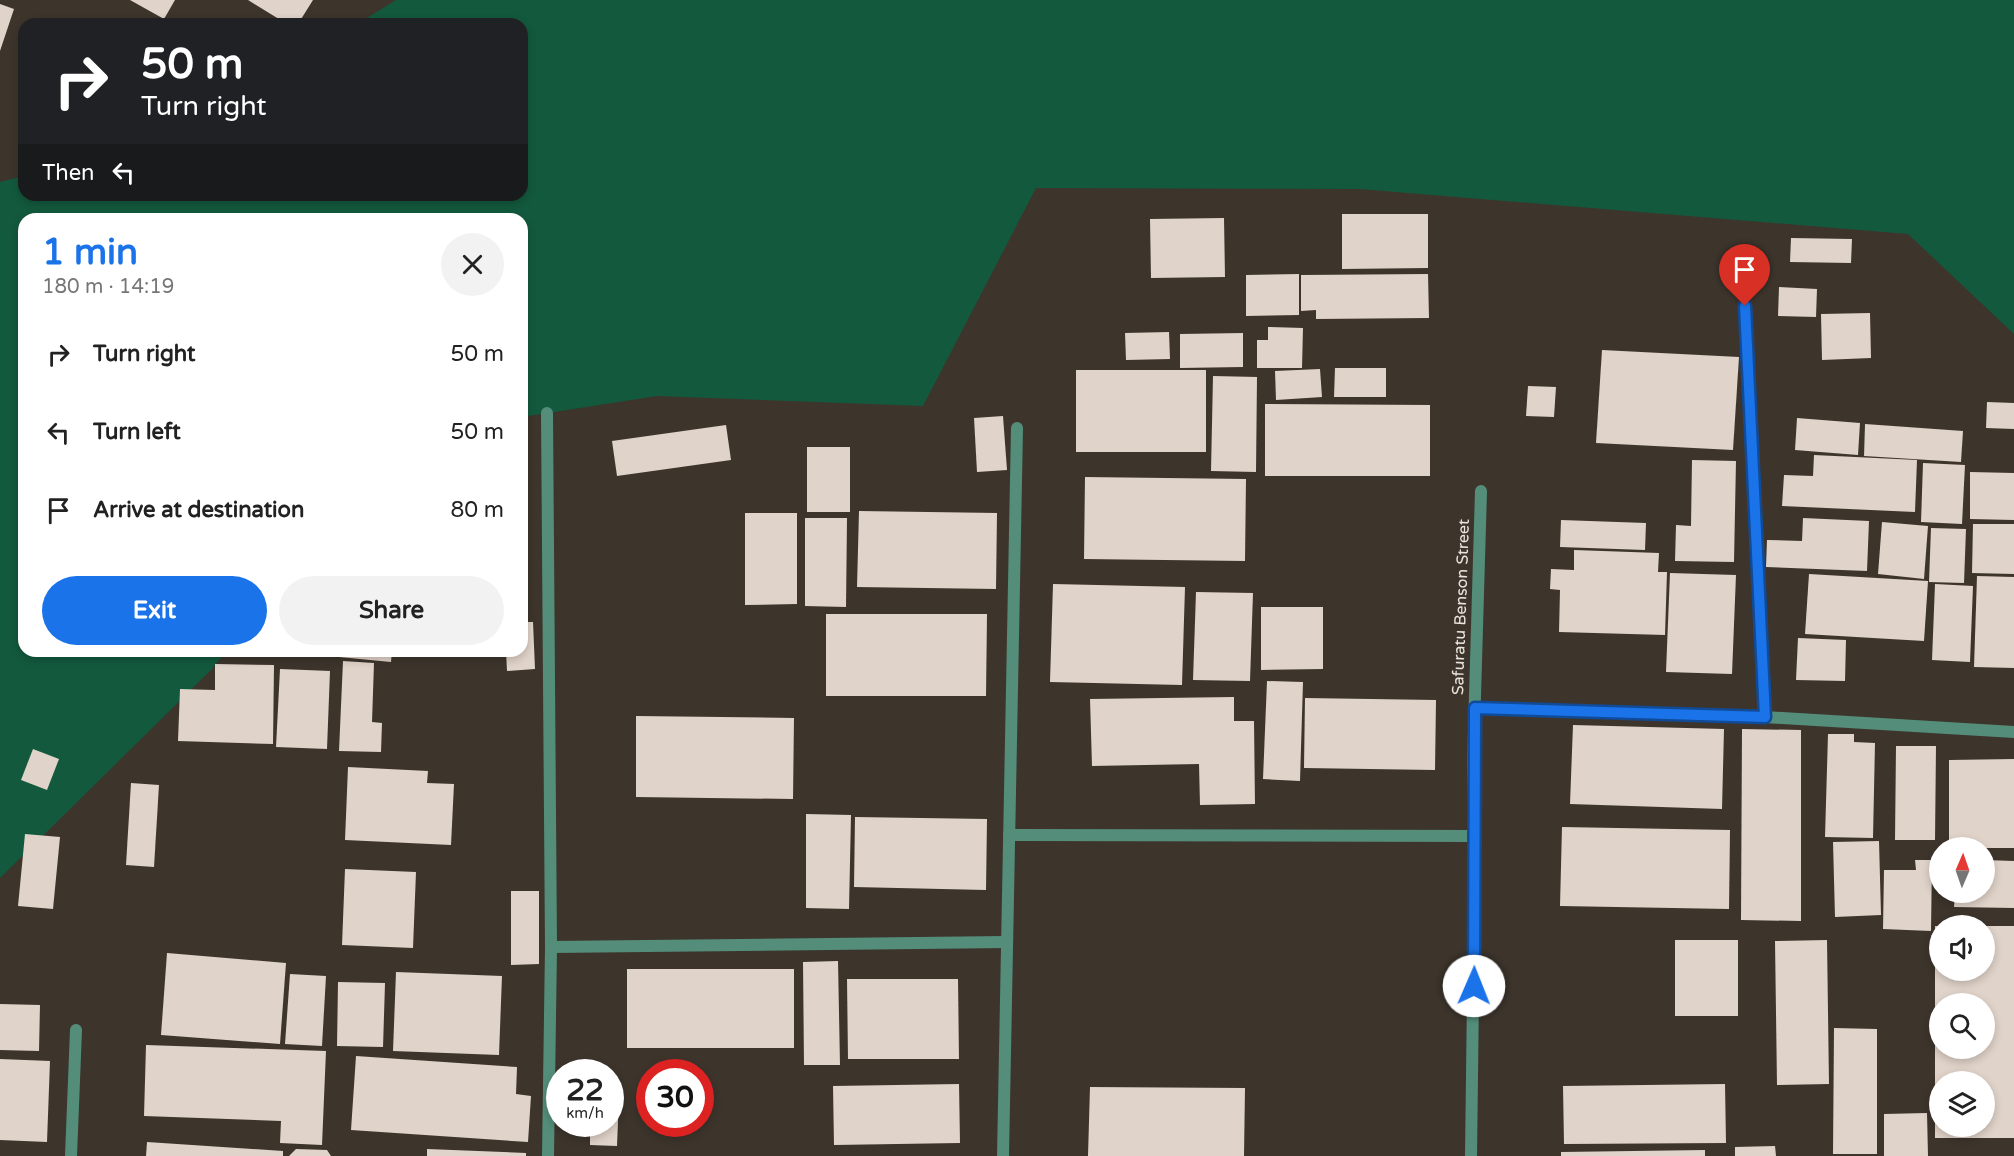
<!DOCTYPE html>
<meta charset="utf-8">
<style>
body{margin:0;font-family:"Varela Round",sans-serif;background:#f2f2f2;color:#222;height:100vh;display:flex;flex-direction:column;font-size:22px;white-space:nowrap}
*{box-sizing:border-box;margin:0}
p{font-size:20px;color:#767676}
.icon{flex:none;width:33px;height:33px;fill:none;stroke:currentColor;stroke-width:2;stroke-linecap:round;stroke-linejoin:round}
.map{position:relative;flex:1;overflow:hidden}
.drawer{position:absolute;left:18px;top:213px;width:510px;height:444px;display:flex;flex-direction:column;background:#fff;border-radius:18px;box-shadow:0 3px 9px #0003}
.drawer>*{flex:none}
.guide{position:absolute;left:18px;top:18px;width:510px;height:183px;border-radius:18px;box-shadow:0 3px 9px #0003;background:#202124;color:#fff;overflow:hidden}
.needle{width:39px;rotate:2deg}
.fabs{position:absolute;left:1929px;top:837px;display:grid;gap:12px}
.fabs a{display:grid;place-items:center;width:66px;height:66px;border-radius:50%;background:#fff;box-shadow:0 3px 9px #0003;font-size:30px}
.speed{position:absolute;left:546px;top:1059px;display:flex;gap:12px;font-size:30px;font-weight:700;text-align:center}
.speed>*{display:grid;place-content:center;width:78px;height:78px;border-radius:50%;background:#fff;box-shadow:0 3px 9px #0003;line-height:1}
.speed small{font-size:15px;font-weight:400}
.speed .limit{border:9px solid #d22;background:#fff;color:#111}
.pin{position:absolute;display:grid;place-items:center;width:51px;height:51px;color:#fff;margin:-62px -26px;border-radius:50% 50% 50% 0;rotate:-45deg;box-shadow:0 0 6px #0007}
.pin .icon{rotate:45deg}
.me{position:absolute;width:66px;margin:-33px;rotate:1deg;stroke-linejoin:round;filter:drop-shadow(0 0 4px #0008)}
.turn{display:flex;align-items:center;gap:21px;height:126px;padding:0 24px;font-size:27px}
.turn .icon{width:78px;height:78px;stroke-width:2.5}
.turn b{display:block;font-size:42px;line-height:51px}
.then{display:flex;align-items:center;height:57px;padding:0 24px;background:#0003;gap:12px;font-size:22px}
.round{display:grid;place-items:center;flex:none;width:63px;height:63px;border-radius:32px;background:#f2f2f2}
.headline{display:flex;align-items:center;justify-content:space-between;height:102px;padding:0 24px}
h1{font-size:36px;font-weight:700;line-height:45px;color:#1a73e8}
.action{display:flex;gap:12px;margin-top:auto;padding:12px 24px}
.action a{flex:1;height:69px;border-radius:36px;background:#1a73e8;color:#fff;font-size:24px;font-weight:700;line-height:69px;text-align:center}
.action a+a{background:#f2f2f2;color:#222}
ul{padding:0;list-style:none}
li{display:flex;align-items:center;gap:18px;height:78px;padding:0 24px}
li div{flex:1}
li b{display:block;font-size:22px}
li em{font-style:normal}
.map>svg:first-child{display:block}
.green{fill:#13593d}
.building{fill:#e0d3c9;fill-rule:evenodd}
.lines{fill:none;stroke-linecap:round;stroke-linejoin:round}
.minor{stroke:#548e7b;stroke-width:12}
.route-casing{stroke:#114b97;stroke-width:15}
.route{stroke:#1a73e8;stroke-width:10}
.labels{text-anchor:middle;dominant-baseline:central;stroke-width:6;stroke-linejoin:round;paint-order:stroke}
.street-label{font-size:16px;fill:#e9e4de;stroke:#3d352c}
</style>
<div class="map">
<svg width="2014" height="1156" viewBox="0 0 2014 1156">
<rect width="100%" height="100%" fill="#3d352c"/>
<path class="green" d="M396,0H2014V334L1908,234L1360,189L1036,188L923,406L657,396L522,417V219H24V651H226L212,669L0,878V182L24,176V195H522V24H357Z"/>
<g class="building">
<path d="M130,0H175L164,19Z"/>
<path d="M248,0H313L298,24H287Z"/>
<path d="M0,4L14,9L0,51Z"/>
<path d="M1342,214H1428V268L1342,269Z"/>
<path d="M1224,218L1225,277L1151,278L1150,219Z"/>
<path d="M1791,238L1852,239L1851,263L1790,262Z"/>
<path d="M1299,274V315L1246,316V275Z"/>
<path d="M1428,274L1429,318L1316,319V310L1301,311V275Z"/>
<path d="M1779,287L1817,289L1816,317L1778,316Z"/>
<path d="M1870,313L1871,358L1822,360L1821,314Z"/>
<path d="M1268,327L1303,328L1302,368H1257V340H1268Z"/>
<path d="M1169,332L1170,359L1126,360L1125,333Z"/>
<path d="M1243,333V367L1180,368V334Z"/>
<path d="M1602,350L1739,357L1733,450L1596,443Z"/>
<path d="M522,364L528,365L525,431H522Z"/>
<path d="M1335,368H1386V397H1334Z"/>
<path d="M1320,369L1322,397L1276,400L1275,371Z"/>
<rect x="1076" y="370" width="130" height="82"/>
<path d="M1213,376L1257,377L1256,472L1211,471Z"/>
<path d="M1528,386L1556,387L1554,417L1526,416Z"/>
<path d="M1987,402L2014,403V429L1986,428Z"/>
<path d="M1265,404L1430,405V476H1265Z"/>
<path d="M1003,416L1007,470L977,472L974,418Z"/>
<path d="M1797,418L1860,423L1858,455L1795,450Z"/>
<path d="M1865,424L1963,431L1961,462L1864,456Z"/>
<path d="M726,425L731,460L617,476L612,441Z"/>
<rect x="807" y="447" width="43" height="65"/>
<path d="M1814,455L1917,460L1915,512L1782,506L1784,475L1813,476Z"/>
<path d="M1692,460L1736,461L1734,562L1675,561L1676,525L1691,526Z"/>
<path d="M1923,463L1965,465L1962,524L1921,522Z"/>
<path d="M1970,472L2014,473V520L1970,519Z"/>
<path d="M1085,477L1246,479L1245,561L1084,559Z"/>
<path d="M859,511L997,513L996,589L857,587Z"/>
<path d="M745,513H797V604L745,605Z"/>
<path d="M805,518H847L846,607L805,606Z"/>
<path d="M1803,518L1869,521L1867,571L1766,567L1767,540L1802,541Z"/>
<path d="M1561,520L1646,523L1645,550L1560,547Z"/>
<path d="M1882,522L1928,526L1924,579L1878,574Z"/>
<path d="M1973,524H2014V574L1972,573Z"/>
<path d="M1931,528L1966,529L1964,583L1929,582Z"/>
<path d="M1574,550L1659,553L1658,572H1667L1665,635L1559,632L1560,590L1550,589L1551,569L1574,570Z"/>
<path d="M1670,573L1736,575L1732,674L1666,672Z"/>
<path d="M1809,574L1928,581L1924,641L1805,634Z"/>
<path d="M1977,576L2014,577V668L1974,667Z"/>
<path d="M1053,584L1185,587L1182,685L1050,682Z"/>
<path d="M1935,584L1973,586L1970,662L1932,660Z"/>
<path d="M1196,592L1253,593L1250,681L1193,680Z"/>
<path d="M1261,607H1323V669L1261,670Z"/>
<path d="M826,614H987L986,696H826Z"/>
<path d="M522,622H533L535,669L507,671L506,651H522Z"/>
<path d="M1798,638L1846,640L1845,681L1796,680Z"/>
<path d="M340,651H392L391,662L339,657Z"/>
<path d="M343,661L374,663L372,722L382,723L381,752L339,751Z"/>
<path d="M215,664L274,665L273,744L178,741L180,689L215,690Z"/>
<path d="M280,669L330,671L327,749L276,747Z"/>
<path d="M1267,681L1303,682L1300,781L1263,779Z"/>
<path d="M1234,697V721H1254L1255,804L1200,805L1199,764L1092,766L1090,699Z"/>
<path d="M1305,698L1436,700L1435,770L1304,768Z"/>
<path d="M636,716L794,718L793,799L636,797Z"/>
<path d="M1573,725L1724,729L1722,809L1570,804Z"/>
<path d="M1742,729L1801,730V921L1741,920Z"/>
<path d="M1828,734H1854V742L1875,743L1873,838L1825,837Z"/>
<path d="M1896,746H1936L1935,840H1895Z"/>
<path d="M33,749L59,759L47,790L21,780Z"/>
<path d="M2014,759V848H1949V760Z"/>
<path d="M348,767L428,771L427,783L454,784L451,845L345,840Z"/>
<path d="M131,783L159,785L154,867L126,865Z"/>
<path d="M806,814L851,815L849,909L806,908Z"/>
<path d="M855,817L987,819L986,890L854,887Z"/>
<path d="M1562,827L1730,830L1729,909L1560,906Z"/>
<path d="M25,834L60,837L53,909L18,906Z"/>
<path d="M1879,841L1881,915L1835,917L1833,842Z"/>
<path d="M1915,860H1932L1931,931L1883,929L1884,870H1916Z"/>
<path d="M1984,860L2014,861V908L1954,907L1955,892H1984Z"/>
<path d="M345,869L416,872L413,948L342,945Z"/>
<path d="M511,891H539V964L511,965Z"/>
<path d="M1935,926H1940V970H1984V926H2014V1138H1935ZM1940,1004H1984V1048H1940ZM1940,1082H1984V1126H1940Z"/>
<rect x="1675" y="940" width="63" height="76"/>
<path d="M1827,940L1829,1084L1777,1085L1775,941Z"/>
<path d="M167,953L286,963L280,1044L161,1035Z"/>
<path d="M838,961L840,1065H804L803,962Z"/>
<rect x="627" y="969" width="167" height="79"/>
<path d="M396,972L502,976L499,1055L393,1051Z"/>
<path d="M290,974L326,976L322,1046L285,1044Z"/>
<path d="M847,979H958L959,1059H848Z"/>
<path d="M338,982L385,983L383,1047L337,1046Z"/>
<path d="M0,1004L40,1005L39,1051L0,1050Z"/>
<path d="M1834,1028L1877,1029V1154H1833Z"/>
<path d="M146,1045L326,1051L322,1145L280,1143L281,1121L144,1116Z"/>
<path d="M356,1056L517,1067L516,1094L531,1096L528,1142L351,1130Z"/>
<path d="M0,1059L50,1061L47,1142L0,1140Z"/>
<path d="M959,1084L960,1143L834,1145L833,1086Z"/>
<path d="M1725,1084L1726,1143L1564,1144L1563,1086Z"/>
<path d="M1090,1087L1245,1088L1244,1156H1088Z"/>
<path d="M610,1095L619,1096L617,1146L590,1145V1124H610Z"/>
<path d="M1927,1113L1928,1156H1884V1114Z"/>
<path d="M147,1142L283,1151V1156H146Z"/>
<path d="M1775,1146L1776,1156H1735V1147Z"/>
<path d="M296,1149L327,1150L331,1156H289Z"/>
<path d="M427,1149L526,1153V1156H427Z"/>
<path d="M1705,1150V1156H1561V1152Z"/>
</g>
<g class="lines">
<g class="minor">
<path d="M1745,306L1765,717"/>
<path d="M547,413L551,947L548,1156"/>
<path d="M1475,708L1765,717L2014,732"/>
<path d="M1009,835L1475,836"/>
<path d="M551,947L1007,942"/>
<path d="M71,1156L76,1030"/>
<path d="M1003,1156L1017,428"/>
<path d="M1471,1156L1475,836L1473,764L1481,491"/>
</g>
</g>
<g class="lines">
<defs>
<path id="route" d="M1474,986L1475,708L1765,717L1745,306"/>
</defs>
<use href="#route" class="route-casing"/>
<use href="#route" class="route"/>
</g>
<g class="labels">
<g class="street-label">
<text transform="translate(1461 607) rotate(-88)">Safuratu Benson Street</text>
</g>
</g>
</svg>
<div class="fabs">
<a><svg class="needle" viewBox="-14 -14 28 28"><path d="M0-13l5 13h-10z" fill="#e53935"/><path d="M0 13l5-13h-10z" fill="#767676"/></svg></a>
<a><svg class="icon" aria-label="sound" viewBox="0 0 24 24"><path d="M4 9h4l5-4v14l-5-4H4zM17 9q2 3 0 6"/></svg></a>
<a><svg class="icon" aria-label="search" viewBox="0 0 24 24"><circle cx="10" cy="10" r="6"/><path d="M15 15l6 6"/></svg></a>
<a><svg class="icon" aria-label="layers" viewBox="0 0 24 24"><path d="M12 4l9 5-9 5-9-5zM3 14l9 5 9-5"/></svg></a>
</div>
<div class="speed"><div>22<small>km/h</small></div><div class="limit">30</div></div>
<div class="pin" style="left:1745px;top:306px;background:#d93025"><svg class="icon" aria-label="arrive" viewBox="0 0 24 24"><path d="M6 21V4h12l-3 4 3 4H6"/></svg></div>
<svg class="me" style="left:1474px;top:986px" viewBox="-20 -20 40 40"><circle r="19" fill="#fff"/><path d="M0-13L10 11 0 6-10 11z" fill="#1a73e8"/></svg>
<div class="guide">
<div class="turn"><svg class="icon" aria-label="right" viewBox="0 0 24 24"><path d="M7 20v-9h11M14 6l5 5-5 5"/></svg><div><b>50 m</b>Turn right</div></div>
<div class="then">Then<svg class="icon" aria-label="left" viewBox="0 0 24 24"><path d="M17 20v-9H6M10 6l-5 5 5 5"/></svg></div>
</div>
<section class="drawer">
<div class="headline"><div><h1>1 min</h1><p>180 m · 14:19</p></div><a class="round"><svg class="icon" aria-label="close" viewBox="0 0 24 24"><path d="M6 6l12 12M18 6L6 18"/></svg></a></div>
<ul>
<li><svg class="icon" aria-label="right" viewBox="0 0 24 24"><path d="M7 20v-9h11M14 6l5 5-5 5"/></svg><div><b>Turn right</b></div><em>50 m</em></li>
<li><svg class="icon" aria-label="left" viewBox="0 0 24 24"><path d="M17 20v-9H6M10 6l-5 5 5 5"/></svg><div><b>Turn left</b></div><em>50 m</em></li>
<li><svg class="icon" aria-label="arrive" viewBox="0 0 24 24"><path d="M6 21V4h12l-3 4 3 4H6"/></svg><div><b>Arrive at destination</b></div><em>80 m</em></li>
</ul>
<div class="action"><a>Exit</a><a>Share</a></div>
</section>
</div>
